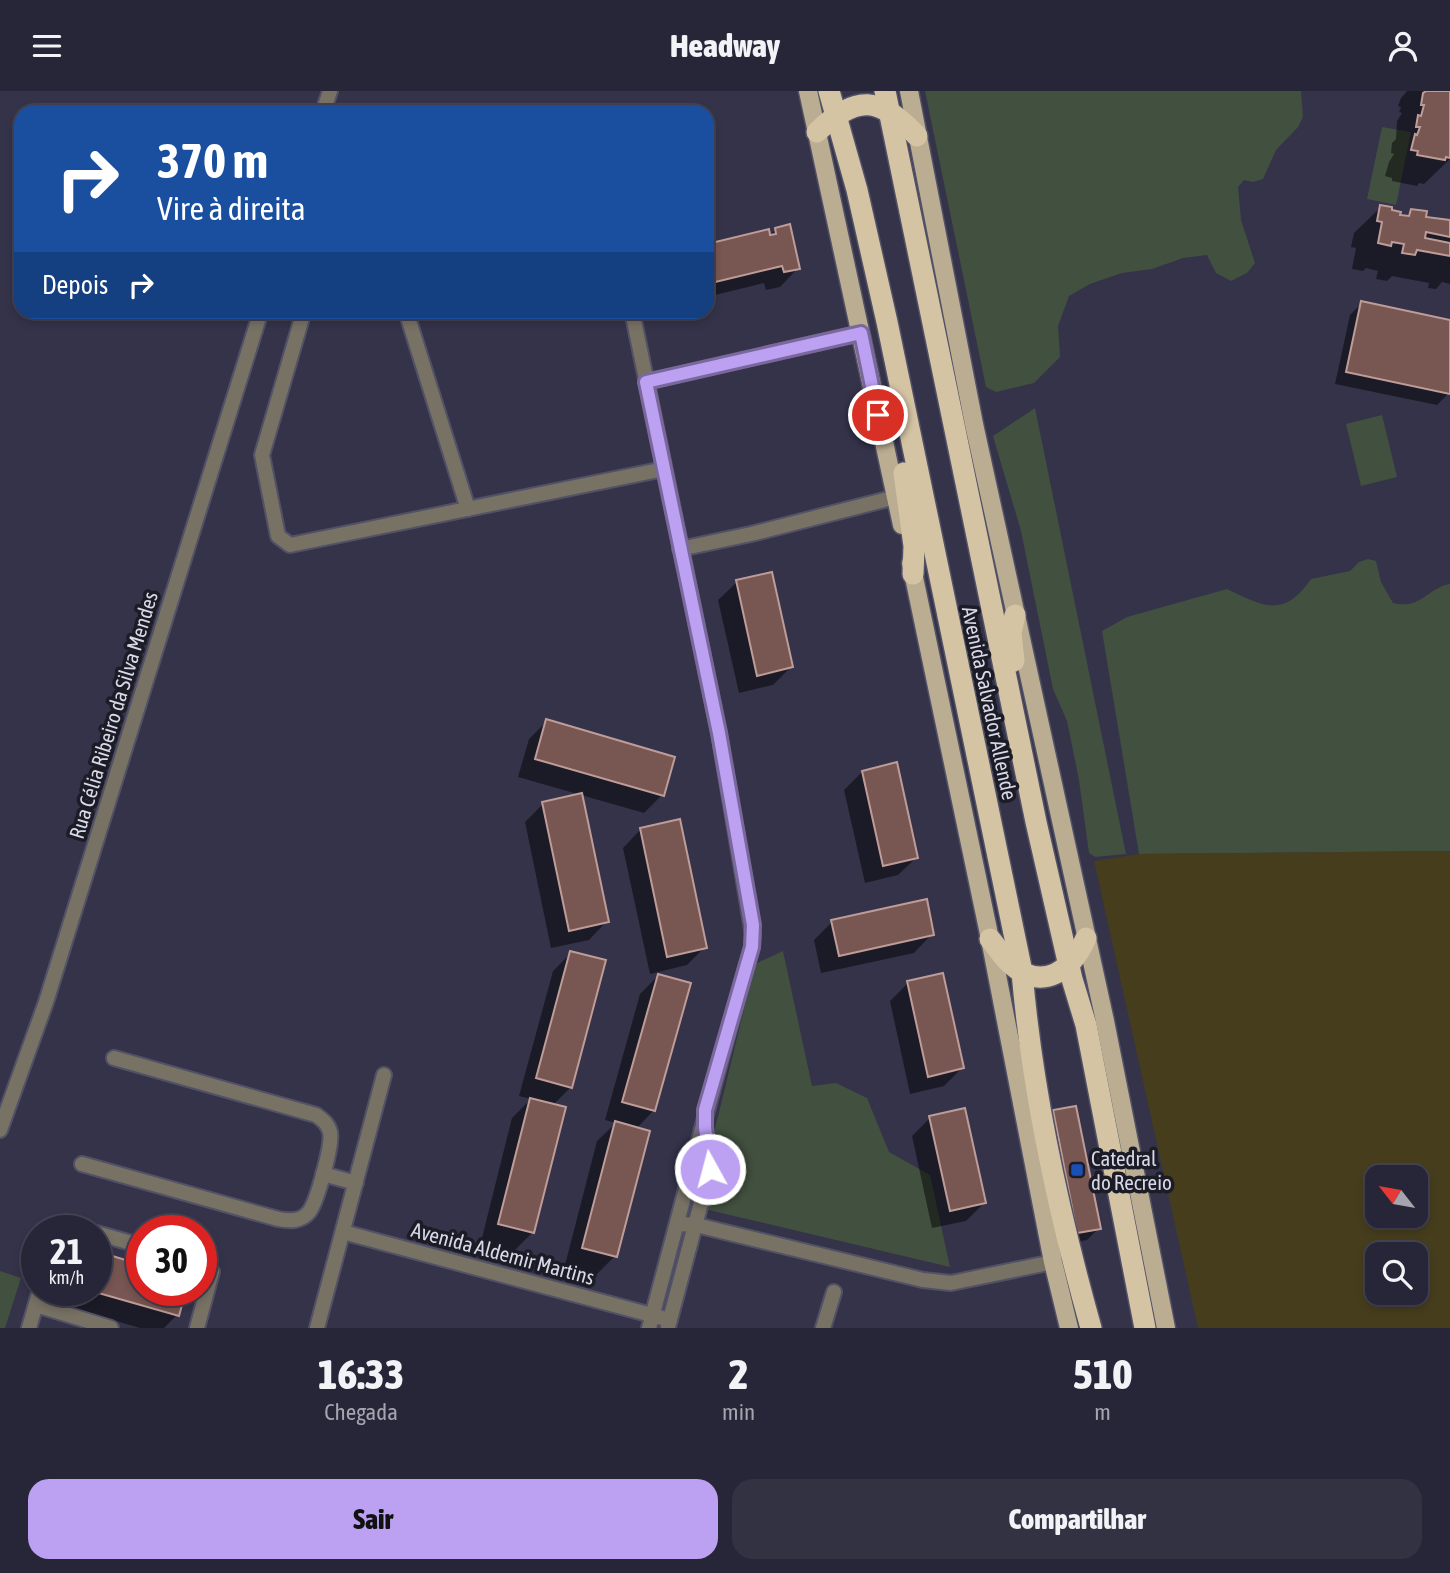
<!DOCTYPE html>
<html lang="pt">
<meta charset="utf-8">
<style>
body{margin:0;font-family:"Asap Condensed",sans-serif;background:#333243;color:#f1f3f6;height:100vh;display:flex;flex-direction:column;font-size:26px;white-space:nowrap}
*{box-sizing:border-box;margin:0}
p{font-size:23px;color:#a4a5ae}
.icon{flex:none;width:38px;height:38px;fill:none;stroke:currentColor;stroke-width:2;stroke-linecap:round;stroke-linejoin:round}
.map{position:relative;height:1237px;overflow:hidden}
.panel{display:flex;flex-direction:column;background:#272638;flex:1}
.panel>*{flex:none}
.banner{position:absolute;left:14px;top:14px;width:700px;height:214px;border-radius:21px;box-shadow:0 4px 10px #0003,0 0 0 2px #434353;background:#1a4fa0;color:#fff;overflow:hidden}
.needle{width:46px;rotate:301deg}
.tools{position:absolute;left:1365px;top:1074px;display:grid;gap:14px}
.tools a{display:grid;place-items:center;width:63px;height:63px;border-radius:14px;background:#272638;box-shadow:0 4px 10px #0003,0 0 0 2px #434353;font-size:35px}
.speed{position:absolute;left:21px;top:1124px;display:flex;gap:14px;font-size:35px;font-weight:700;text-align:center}
.speed>*{display:grid;place-content:center;width:91px;height:91px;border-radius:50%;background:#272638;box-shadow:0 4px 10px #0003,0 0 0 2px #434353;line-height:1}
.speed small{font-size:18px;font-weight:400}
.speed .limit{border:10px solid #d22;background:#fff;color:#111}
.pin{position:absolute;display:grid;place-items:center;width:60px;height:60px;color:#fff;margin:-30px;border:4px solid #fff;border-radius:50%;box-shadow:0 2px 7px #0007}
.me{position:absolute;width:77px;margin:-38px;rotate:353deg;stroke-linejoin:round;filter:drop-shadow(0 0 5px #0008)}
.turn{display:flex;align-items:center;gap:24px;height:147px;padding:0 28px;font-size:32px}
.turn .icon{width:91px;height:91px;stroke-width:2.5}
.turn b{display:block;font-size:49px;line-height:60px}
.then{display:flex;align-items:center;height:66px;padding:0 28px;background:#0003;gap:14px;font-size:26px}
.eta{display:flex;justify-content:space-evenly;align-items:center;height:119px;text-align:center}
.eta b{font-size:42px;font-weight:800;line-height:49px}
.primary-button{display:flex;gap:14px;margin-top:auto;padding:14px 28px}
.primary-button a{flex:1;height:80px;border-radius:21px;background:#bca0f2;color:#111;font-size:28px;font-weight:800;line-height:80px;text-align:center}
.primary-button a+a{background:#333243;color:#f1f3f6}
header{display:flex;justify-content:space-between;align-items:center;height:91px;padding:0 28px;background:#272638;font-size:32px;font-weight:800}
.map>svg:first-child{display:block}
.green{fill:#42503f}
.sand{fill:#463d1d;fill-rule:evenodd}
.shadow{fill:#0007}
.building{fill:#785652;stroke:#be9c98;stroke-width:2}
.lines{fill:none;stroke-linecap:round;stroke-linejoin:round}
.street-casing{stroke:#525166;stroke-width:18}
.primary-casing{stroke:#525166;stroke-width:21}
.highway-casing{stroke:#525166;stroke-width:24}
.street{stroke:#787265;stroke-width:14}
.primary{stroke:#baad92;stroke-width:18}
.highway{stroke:#d4c4a4;stroke-width:21}
.route-casing{stroke:#7a689d;stroke-width:18}
.route{stroke:#bca0f2;stroke-width:12}
.transit-dot{fill:#1a4fb4;stroke:#1c1c27;stroke-width:2.5}
.labels{text-anchor:middle;dominant-baseline:central;stroke-width:7;stroke-linejoin:round;paint-order:stroke}
.street-label{font-size:21px;fill:#d8d8e7;stroke:#1c1c27}
.poi-label{font-size:21px;fill:#d8d8e7;stroke:#1c1c27;text-anchor:start}
</style>
<header><svg class="icon" aria-label="menu" viewBox="0 0 24 24"><path d="M4 6h16M4 12h16M4 18h16"/></svg>Headway<svg class="icon" aria-label="person" viewBox="0 0 24 24"><circle cx="12" cy="8" r="4"/><path d="M4 21q1-7 8-7t8 7"/></svg></header>
<div class="map">
<svg width="1450" height="1237" viewBox="0 0 1450 1237">
<rect width="100%" height="100%" fill="#34334a"/>
<g class="green">
<path d="M925,0H1301L1303,26L1298,36L1276,59L1263,88L1253,91L1244,89L1238,96L1241,129L1255,172L1247,182L1231,190L1216,182L1207,164L1183,167L1152,178L1122,182L1090,193L1069,205L1058,235L1060,266L1034,292L996,301L986,296Z"/>
<path d="M1382,36L1411,41L1396,114L1367,108Z"/>
<path d="M1035,317L1126,763L1095,766L1089,762L1079,689L1067,630L1053,598L1021,440L993,345Z"/>
<path d="M1382,324L1397,386L1361,395L1346,333Z"/>
<path d="M1368,468L1376,470L1381,491L1393,512C1421,519 1427,497 1450,493V760L1139,763L1102,540L1127,526L1227,498C1264,516 1284,527 1311,488L1350,480L1359,471Z"/>
<path d="M783,860L812,995L836,992L867,1007L889,1061L930,1084L950,1176L696,1116L755,873Z"/>
<path d="M0,1180L21,1187L5,1237H0Z"/>
</g>
<path class="sand" d="M1450,760V1237H1198L1094,770L1139,763ZM1377,1087H1416V1125H1377ZM1377,1164H1416V1202H1377Z"/>
<g class="shadow">
<path d="M1407,0H1450V68L1424,93L1419,92L1417,95L1392,90V87L1385,85L1389,71L1394,63L1391,62L1392,52L1396,48L1397,30L1402,22L1399,21L1401,16L1398,15L1401,7Z"/>
<path d="M1381,116L1398,125L1405,126L1411,120L1424,127L1450,131V193L1442,191L1436,198L1428,197L1429,192L1392,185L1387,190L1376,188L1378,180L1366,177L1363,180L1352,178L1356,157L1351,156L1354,142Z"/>
<path d="M776,138L798,177L780,196L766,199L764,192L707,206V155L768,146Z"/>
<path d="M1362,212L1450,231V297L1449,302L1437,314L1335,293L1350,224Z"/>
<path d="M737,491L791,576L773,594L739,602L718,509Z"/>
<path d="M547,630L662,704L644,722L518,686L529,648Z"/>
<path d="M862,681L917,766L898,784L865,792L844,699Z"/>
<path d="M543,713L607,830L589,849L551,857L525,731Z"/>
<path d="M641,738L705,856L687,874L650,883L623,757Z"/>
<path d="M832,831L932,843L914,862L821,882L814,849Z"/>
<path d="M571,862V996L552,1015L533,1141L515,1159L481,1151L512,1027L531,1008L519,1005L553,880Z"/>
<path d="M658,885L654,1019L636,1038L615,1165L597,1183L565,1174L597,1050L616,1032L605,1029L640,903Z"/>
<path d="M908,892L962,977L944,995L910,1003L890,910Z"/>
<path d="M1054,1021L1099,1137L1087,1149L1066,1153L1042,1033Z"/>
<path d="M930,1027L984,1112L966,1130L932,1137L912,1045Z"/>
<path d="M40,1199H184L177,1224L164,1237H140L38,1207Z"/>
</g>
<g class="building">
<path d="M1426,0H1450V67L1446,66L1445,69L1417,64L1418,60L1411,59L1415,43L1417,44L1420,36H1416L1418,24L1421,25L1424,14H1421L1423,2Z"/>
<path d="M1380,114L1392,116V119L1401,121L1400,124L1409,125L1411,118L1427,120L1426,126L1450,129V146L1426,141L1425,147L1450,152V165L1417,159L1415,164L1402,162L1404,153L1392,151L1391,155L1378,152L1382,131L1377,130Z"/>
<path d="M790,133L800,178L784,181L782,175L707,193V153L769,138L770,144L776,143L775,137Z"/>
<path d="M1361,210L1450,229V303L1346,281Z"/>
<path d="M772,481L793,576L757,585L736,489Z"/>
<path d="M546,628L675,666L664,705L535,668Z"/>
<path d="M897,671L918,767L883,775L862,680Z"/>
<path d="M582,702L609,831L569,840L542,711Z"/>
<path d="M680,728L707,857L667,866L640,737Z"/>
<path d="M927,808L934,844L839,865L831,829Z"/>
<path d="M570,860L606,869L572,997L536,987Z"/>
<path d="M943,882L964,977L928,986L907,890Z"/>
<path d="M658,883L691,892L655,1020L622,1011Z"/>
<path d="M530,1007L566,1016L534,1142L498,1133Z"/>
<path d="M1076,1015L1101,1138L1077,1142L1053,1019Z"/>
<path d="M965,1017L986,1112L950,1120L929,1025Z"/>
<path d="M615,1030L650,1040L617,1166L582,1157Z"/>
<path d="M96,1160L142,1174V1199H186L179,1225L88,1199H96Z"/>
</g>
<g class="lines">
<defs>
<g id="street">
<path d="M323,21L330,0"/>
<path d="M304,220L262,364L278,445L290,454L664,378"/>
<path d="M406,220L468,418"/>
<path d="M632,220L719,642L753,844L752,856C716,982 683,1110 649,1237"/>
<path d="M646,291L861,242"/>
<path d="M680,458L751,443L896,406"/>
<path d="M0,1039L46,911L261,220"/>
<path d="M82,1073L278,1128C289,1130 301,1131 309,1121C317,1111 333,1053 330,1041C328,1033 323,1029 316,1024L114,967"/>
<path d="M323,1083L356,1092"/>
<path d="M678,1133L696,1134L923,1189L951,1192L1053,1171"/>
<path d="M59,1139L69,1135L86,1139"/>
<path d="M343,1141L670,1229"/>
<path d="M96,1142L142,1155"/>
<path d="M36,1214L111,1237"/>
<path d="M668,1236L710,1078L705,1038"/>
<path d="M29,1237L40,1199"/>
<path d="M197,1237L212,1181L201,1172"/>
<path d="M317,1237L384,984"/>
<path d="M823,1237L834,1201"/>
</g>
<g id="primary">
<path d="M808,0L902,434"/>
<path d="M909,0L974,333L1105,930L1166,1237"/>
<path d="M911,472L990,848L1053,1171L1069,1237"/>
</g>
<g id="highway">
<path d="M829,0L857,99L887,231L1022,881C1032,999 1059,1123 1091,1237"/>
<path d="M885,0L1036,731L1072,888L1086,934L1145,1237"/>
<path d="M817,41C857,3 879,5 917,45"/>
<path d="M904,382L914,455L913,483"/>
<path d="M1014,570L1011,542L1015,524"/>
<path d="M990,848C997,856 1003,867 1012,874C1043,901 1072,879 1086,847"/>
</g>
</defs>
<use href="#street" class="street-casing"/>
<use href="#primary" class="primary-casing"/>
<use href="#highway" class="highway-casing"/>
<use href="#street" class="street"/>
<use href="#primary" class="primary"/>
<use href="#highway" class="highway"/>
</g>
<g class="lines">
<defs>
<path id="route" d="M710,1078L705,1036V1019L752,856L753,834L719,642L646,291L861,242L878,324"/>
</defs>
<use href="#route" class="route-casing"/>
<use href="#route" class="route"/>
</g>
<rect class="transit-dot" x="1070" y="1072" width="14" height="14" rx="3.5"/>
<g class="labels">
<g class="street-label">
<text transform="translate(990 612) rotate(78)">Avenida Salvador Allende</text>
<text transform="translate(113 624) rotate(-73)">Rua Célia Ribeiro da Silva Mendes</text>
<text transform="translate(503 1162) rotate(15)">Avenida Aldemir Martins</text>
</g>
<g class="poi-label">
<text x="1091" y="1067">Catedral<tspan x="1091" dy="24">do Recreio</tspan></text>
</g>
</g>
</svg>
<div class="tools">
<a><svg class="needle" viewBox="-14 -14 28 28"><path d="M0-13l5 13h-10z" fill="#e53935"/><path d="M0 13l5-13h-10z" fill="#a4a5ae"/></svg></a>
<a><svg class="icon" aria-label="search" viewBox="0 0 24 24"><circle cx="10" cy="10" r="6"/><path d="M15 15l6 6"/></svg></a>
</div>
<div class="speed"><div>21<small>km/h</small></div><div class="limit">30</div></div>
<div class="pin" style="left:878px;top:324px;background:#d93025"><svg class="icon" aria-label="arrive" viewBox="0 0 24 24"><path d="M6 21V4h12l-3 4 3 4H6"/></svg></div>
<svg class="me" style="left:710px;top:1078px" viewBox="-20 -20 40 40"><circle r="17" fill="#bca0f2" stroke="#fff" stroke-width="3"/><path d="M0-11L8 9 0 5-8 9z" fill="#fff"/></svg>
<div class="banner">
<div class="turn"><svg class="icon" aria-label="right" viewBox="0 0 24 24"><path d="M7 20v-9h11M14 6l5 5-5 5"/></svg><div><b>370 m</b>Vire à direita</div></div>
<div class="then">Depois<svg class="icon" aria-label="right" viewBox="0 0 24 24"><path d="M7 20v-9h11M14 6l5 5-5 5"/></svg></div>
</div>
</div>
<section class="panel">
<div class="eta">
<div><b>16:33</b><p>Chegada</p></div>
<div><b>2</b><p>min</p></div>
<div><b>510</b><p>m</p></div>
</div>
<div class="primary-button"><a>Sair</a><a>Compartilhar</a></div>
</section>
